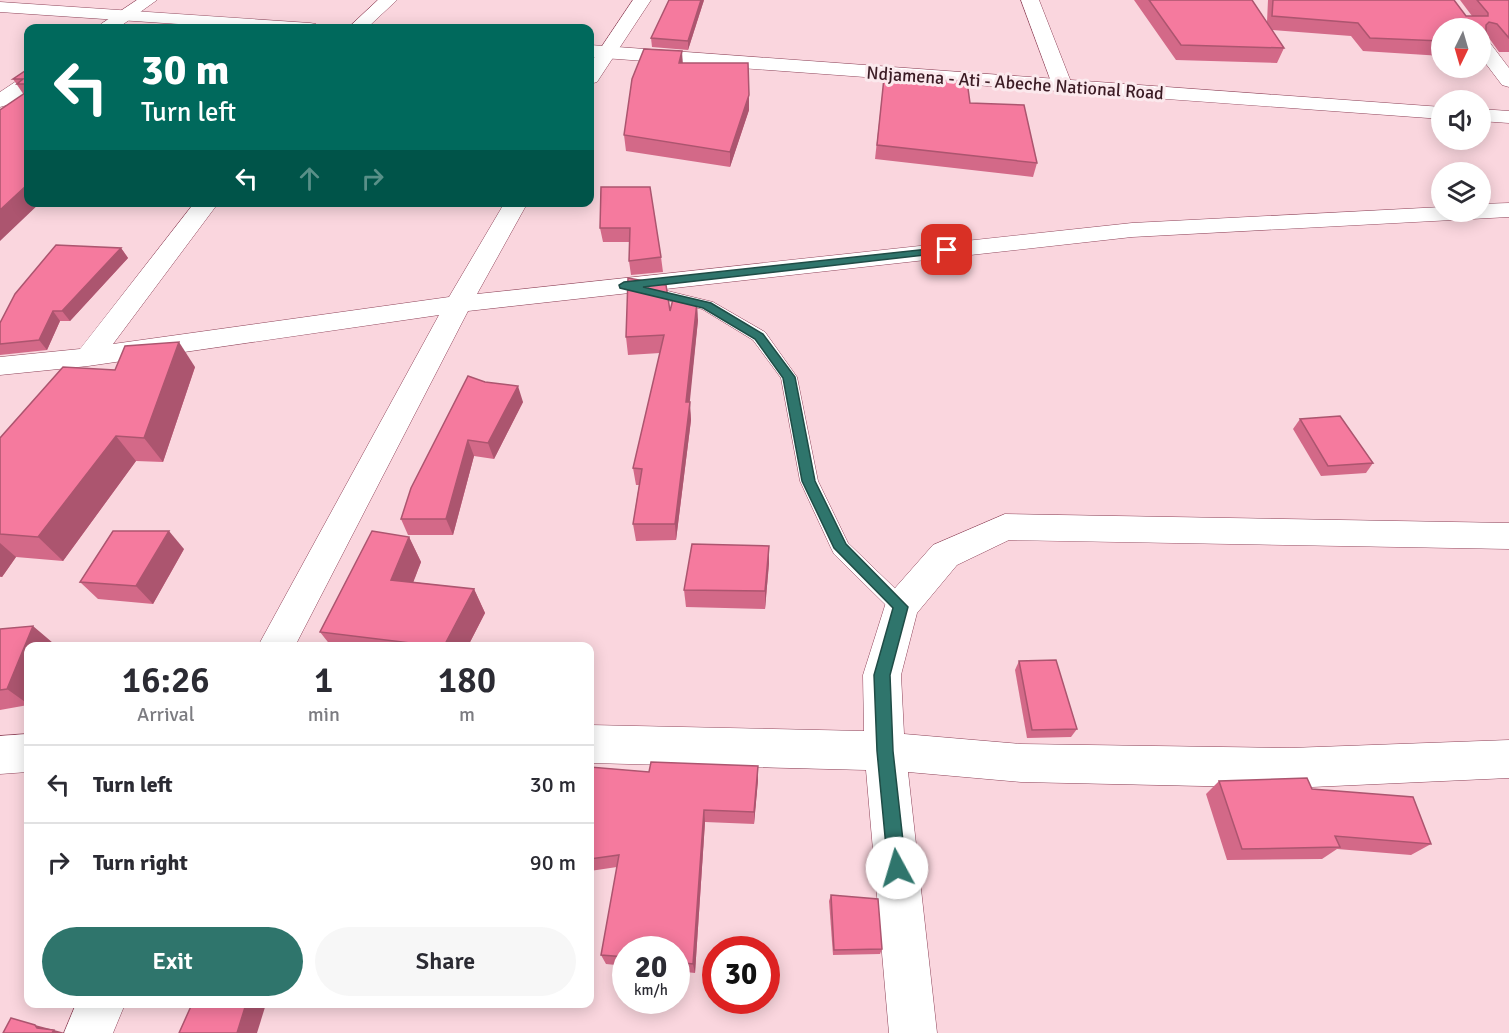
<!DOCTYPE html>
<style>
body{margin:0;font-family:Signika,sans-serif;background:#f7f7f7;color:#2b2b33;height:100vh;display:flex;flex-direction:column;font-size:22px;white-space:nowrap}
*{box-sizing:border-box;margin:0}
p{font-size:20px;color:#7c7c81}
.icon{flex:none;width:33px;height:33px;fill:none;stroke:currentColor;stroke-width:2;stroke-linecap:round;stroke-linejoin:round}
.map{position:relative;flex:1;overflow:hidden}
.sheet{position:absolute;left:24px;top:642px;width:570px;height:366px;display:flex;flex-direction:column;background:#fff;border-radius:12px;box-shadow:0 3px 15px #0003}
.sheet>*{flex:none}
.banner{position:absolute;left:24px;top:24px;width:570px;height:183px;border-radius:12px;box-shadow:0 3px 15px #0003;background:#00695c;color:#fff;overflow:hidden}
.needle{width:39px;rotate:185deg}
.tools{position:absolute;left:1431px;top:18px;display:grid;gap:12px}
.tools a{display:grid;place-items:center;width:60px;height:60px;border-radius:50%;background:#fff;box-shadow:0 3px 15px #0003;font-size:30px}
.speed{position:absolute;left:612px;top:936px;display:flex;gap:12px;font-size:30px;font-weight:700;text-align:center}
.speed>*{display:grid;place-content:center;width:78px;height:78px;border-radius:50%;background:#fff;box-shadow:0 3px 15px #0003;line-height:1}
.speed small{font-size:15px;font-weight:400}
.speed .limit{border:9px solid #d22;background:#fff;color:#111}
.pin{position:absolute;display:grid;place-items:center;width:51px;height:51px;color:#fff;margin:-26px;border-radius:12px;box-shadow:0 3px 9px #0006}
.me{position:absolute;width:66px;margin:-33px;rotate:354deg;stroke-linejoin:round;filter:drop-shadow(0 0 4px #0008)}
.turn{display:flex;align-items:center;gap:21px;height:126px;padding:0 18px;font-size:27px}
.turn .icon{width:78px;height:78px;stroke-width:2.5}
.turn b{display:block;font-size:42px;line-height:51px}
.lanes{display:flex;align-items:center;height:57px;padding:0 18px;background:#0003;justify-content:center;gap:30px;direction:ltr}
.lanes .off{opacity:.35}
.eta{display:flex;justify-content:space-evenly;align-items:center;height:102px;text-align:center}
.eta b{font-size:36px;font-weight:600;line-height:42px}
.action{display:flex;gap:12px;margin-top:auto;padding:12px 18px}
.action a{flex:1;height:69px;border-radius:36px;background:#2f756c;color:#fff;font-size:24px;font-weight:600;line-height:69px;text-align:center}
.action a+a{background:#f7f7f7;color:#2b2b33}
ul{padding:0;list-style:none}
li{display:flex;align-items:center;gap:18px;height:78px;padding:0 18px;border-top:2px solid #e1e1e2}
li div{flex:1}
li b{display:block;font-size:22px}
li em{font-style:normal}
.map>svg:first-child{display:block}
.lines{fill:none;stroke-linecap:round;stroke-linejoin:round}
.service-casing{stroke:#8e4359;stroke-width:1}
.minor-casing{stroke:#8e4359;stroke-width:1}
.trunk-casing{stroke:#8e4359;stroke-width:1}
.service{fill:#fff;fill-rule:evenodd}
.minor{fill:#fff;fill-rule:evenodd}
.trunk{fill:#fff;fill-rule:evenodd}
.wall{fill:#d36988}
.shaded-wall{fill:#ac556f}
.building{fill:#f57a9e;stroke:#ac556f;stroke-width:1.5}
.route{fill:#2f756c;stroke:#1f4c46;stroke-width:1.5}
.labels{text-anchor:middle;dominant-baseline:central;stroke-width:6;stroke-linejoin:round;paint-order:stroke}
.far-street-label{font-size:18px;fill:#3b1b24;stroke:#fbe9ed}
</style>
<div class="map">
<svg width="1509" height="1033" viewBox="0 0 1509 1033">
<rect width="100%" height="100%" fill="#fad6de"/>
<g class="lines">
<defs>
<path id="service" d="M643,285L713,302L765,332L797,377L818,481L848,543L908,601L912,607L908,613L901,616L894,613L834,554L831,548L800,481L781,378L753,340L702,309L638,293L635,290L638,287Z"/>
<g id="minor">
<path d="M137,0H157L118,28H98L101,24Z"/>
<path d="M378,0H397L367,28H348Z"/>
<path d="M633,0H651L597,82L590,84V64Z"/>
<path d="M1021,0H1039L1073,87L1070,91H1056L1053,87Z"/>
<path d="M1480,38L1487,39L1509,68V87L1502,85L1480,56Z"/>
<path d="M28,76V91L7,105L0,107V92L21,78Z"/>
<path d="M195,202H219L113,344L449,297L505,202H528L477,294L1132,223L1442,207V212H1480V204L1509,203V217L1132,237L468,311L295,646H258L439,315L88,366L0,375V357L80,349Z"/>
<path d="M1005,514L1509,523V549L1009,540L957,565L917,613L901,675L904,734L1021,744L1290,748L1509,740V778L1290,788L1021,782L908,772L937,1033H889L866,770L590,763V725L864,731L863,675L888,596L933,545Z"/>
<path d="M28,734V772L0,774V736Z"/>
<path d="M76,1004H125L113,1033H64Z"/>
</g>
<g id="trunk">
<path d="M0,2L310,23L316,24L319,28H238L0,12Z"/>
<path d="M590,45L1442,107V119L590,57Z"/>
<path d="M1480,109L1509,111V123L1480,121Z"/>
</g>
</defs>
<use href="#service" class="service-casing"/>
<use href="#minor" class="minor-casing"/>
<use href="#trunk" class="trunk-casing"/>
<use href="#service" class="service"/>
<use href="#minor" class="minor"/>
<use href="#trunk" class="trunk"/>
</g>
<g class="wall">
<path d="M704,0L688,50L652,47L651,38Z"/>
<path d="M1134,0H1252L1267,22L1268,0H1454L1466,16H1472L1460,0H1509V52H1499L1489,38L1486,37L1480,47V28H1442V56L1363,51L1351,36L1272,30L1284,48L1277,63L1176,60Z"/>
<path d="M683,63L749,110L730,167L626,151L624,135Z"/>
<path d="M28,69V202L24,95L13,79Z"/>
<path d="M884,78L970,103L1037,163L1033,177L875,159Z"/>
<path d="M601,187L661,257L663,272L631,275L629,261L630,242H603L600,228Z"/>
<path d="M121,248L128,258L70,321H60L47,350L0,355V323Z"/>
<path d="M670,311L698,320L689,402L691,420L676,540L636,541L633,524L639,485H636L633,468L660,353L628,355L626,337Z"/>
<path d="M195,367L163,462L136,461L63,561L16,557L2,577H0V438L115,370Z"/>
<path d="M468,376L523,402L494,459L474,456L453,535H408L401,519Z"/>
<path d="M1300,419L1373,463L1366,473L1321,476L1293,429Z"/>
<path d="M409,537L421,562L413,582L474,589L485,613L468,646H331L320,632Z"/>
<path d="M769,546V563L765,609L686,607L684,590Z"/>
<path d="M184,549L153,604L98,599L80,582Z"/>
<path d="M0,629L53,643L52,646H28V705L0,710Z"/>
<path d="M1019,661L1077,729L1071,737L1027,738L1015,670Z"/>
<path d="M758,766V780L754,824L705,822L695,973L676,971V950H626V966L606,964L601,955L617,867L590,871V767L649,772Z"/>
<path d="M1219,781L1312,789L1431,844L1411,855L1337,849L1322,859L1227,860L1206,794Z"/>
<path d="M831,895L882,949L880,954L833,955L829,901Z"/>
</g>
<g class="shaded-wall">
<path d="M701,0H704L688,50V41Z"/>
<path d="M682,51L683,66L679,63Z"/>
<path d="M749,95V110L730,167V152Z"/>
<path d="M28,184V202H41L0,241V210Z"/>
<path d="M121,248L128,258L70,321L62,311Z"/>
<path d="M697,302L698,320L688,420L686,402Z"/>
<path d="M53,311L60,321L47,350L39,340Z"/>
<path d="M179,342L195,367L163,462L144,438Z"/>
<path d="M518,386L523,402L494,459L488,443Z"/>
<path d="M690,402L691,420L676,540L675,524Z"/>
<path d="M116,436L136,461L63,561L38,537Z"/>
<path d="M468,440L474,456L453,535L446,519Z"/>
<path d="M169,531L184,549L153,604L136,586Z"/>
<path d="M409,537L421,562L405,604L391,580Z"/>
<path d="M0,543L16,557L2,577L0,576Z"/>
<path d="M769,546V563L765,609V591Z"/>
<path d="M474,589L485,613L468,646H444Z"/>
<path d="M33,626L53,643L52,646H28V704L7,689Z"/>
<path d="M758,766V780L754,824V812Z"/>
<path d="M704,810L705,822L695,973L693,964Z"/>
<path d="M246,1004H266L257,1033H237Z"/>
<path d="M35,1025L54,1030L65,1033H52L37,1028Z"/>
</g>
<g class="building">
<path d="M669,0H701L688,41L651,38Z"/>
<path d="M1149,0H1252L1284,48L1181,45Z"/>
<path d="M1273,0H1454L1466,16H1488V13L1477,0H1509V38L1497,24L1489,22L1486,25V38H1480V28H1442V41L1370,38L1358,23L1272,16Z"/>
<path d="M644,49L682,51L679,63H748L749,95L730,152L624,135L632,79Z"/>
<path d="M28,69V84H17L23,79H13Z"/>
<path d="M884,78L967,81L970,103L1024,105L1037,163L877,145Z"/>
<path d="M28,91V184L0,210V110Z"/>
<path d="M601,187H650L661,257L629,261L630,228H600Z"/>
<path d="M56,245L121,248L62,311H53L39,340L0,344V323L15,294Z"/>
<path d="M628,278L666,285L670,311L673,299L697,302L686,402H690L675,524H633L642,469L633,468L664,335L626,337Z"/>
<path d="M179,342L144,438L116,436L38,537L0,534V438L63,367L115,370L125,346Z"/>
<path d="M468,376L485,382L518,386L488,443L468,440L446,519H401L411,488Z"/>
<path d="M1340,416L1373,463L1328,466L1300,419Z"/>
<path d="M113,531H169L136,586L80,582Z"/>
<path d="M372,531L409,537L391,580L474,589L444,646H435L320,632Z"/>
<path d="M692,544L769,546L765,591L684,590Z"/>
<path d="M33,626L7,689L0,690V629Z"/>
<path d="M1056,660L1077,729L1032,730L1019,661Z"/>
<path d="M651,762L758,766L754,812L704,810L693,964L676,962V950H626V957L601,955L619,855L590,859V767L649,772Z"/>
<path d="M1307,778L1312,789L1413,797L1431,844L1335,836L1340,847L1242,849L1219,781Z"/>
<path d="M831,895L878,899L882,949L834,950Z"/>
<path d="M192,1004H246L237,1033H179Z"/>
<path d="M11,1018L35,1025L37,1028L54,1030L52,1033H3Z"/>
</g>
<path class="route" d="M947,247L951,248V252L643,287L711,303L763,334L795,377L815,481L846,544L908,607L890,675L893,751L906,868L903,875L897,878L890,875L888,868L877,751L874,675L893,608L834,548L802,481L783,378L755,339L703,308L620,288L619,285L624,282Z"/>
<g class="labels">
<g class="far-street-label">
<text transform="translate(1015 83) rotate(4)">Ndjamena - Ati - Abeche National Road</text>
</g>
</g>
</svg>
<div class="tools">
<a><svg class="needle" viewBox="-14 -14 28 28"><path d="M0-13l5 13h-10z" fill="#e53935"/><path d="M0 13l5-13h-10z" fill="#7c7c81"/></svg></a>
<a><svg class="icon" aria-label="sound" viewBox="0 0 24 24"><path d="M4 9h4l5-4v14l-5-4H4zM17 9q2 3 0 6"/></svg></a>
<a><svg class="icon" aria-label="layers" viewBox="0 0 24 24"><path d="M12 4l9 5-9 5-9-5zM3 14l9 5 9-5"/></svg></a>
</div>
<div class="speed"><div>20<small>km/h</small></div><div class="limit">30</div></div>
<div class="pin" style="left:947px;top:250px;background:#d93025"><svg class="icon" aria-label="arrive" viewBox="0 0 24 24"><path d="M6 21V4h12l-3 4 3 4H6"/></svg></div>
<svg class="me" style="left:897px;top:868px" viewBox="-20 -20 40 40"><circle r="19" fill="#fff"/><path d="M0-13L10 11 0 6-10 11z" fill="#2f756c"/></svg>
<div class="banner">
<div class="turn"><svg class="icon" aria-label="left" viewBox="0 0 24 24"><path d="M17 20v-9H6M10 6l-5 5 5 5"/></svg><div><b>30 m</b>Turn left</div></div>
<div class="lanes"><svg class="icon" aria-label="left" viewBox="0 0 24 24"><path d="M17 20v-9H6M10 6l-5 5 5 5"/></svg><svg class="icon off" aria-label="ahead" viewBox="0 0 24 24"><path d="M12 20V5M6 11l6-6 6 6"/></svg><svg class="icon off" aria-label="right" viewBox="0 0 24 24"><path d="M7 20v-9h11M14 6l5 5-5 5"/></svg></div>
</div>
<section class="sheet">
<div class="eta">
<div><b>16:26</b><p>Arrival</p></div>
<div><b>1</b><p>min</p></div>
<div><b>180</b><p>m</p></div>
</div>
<ul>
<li><svg class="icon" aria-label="left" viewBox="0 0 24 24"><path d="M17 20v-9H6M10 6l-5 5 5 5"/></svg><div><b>Turn left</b></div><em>30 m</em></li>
<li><svg class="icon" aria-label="right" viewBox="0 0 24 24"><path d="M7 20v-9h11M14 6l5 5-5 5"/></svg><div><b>Turn right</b></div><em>90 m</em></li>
</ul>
<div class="action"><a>Exit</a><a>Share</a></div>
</section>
</div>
